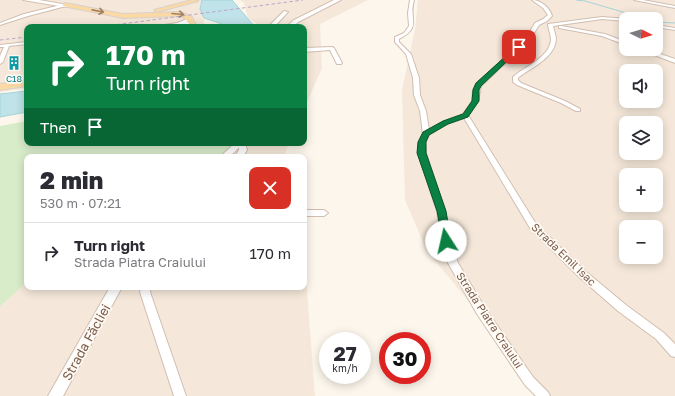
<!DOCTYPE html>
<meta charset="utf-8">
<style>
body{margin:0;font-family:"Golos Text",sans-serif;background:#f7f7f7;color:#2b2b33;height:100vh;display:flex;flex-direction:column;font-size:15px;white-space:nowrap}
*{box-sizing:border-box;margin:0}
p{font-size:13px;color:#7c7c81}
.icon{flex:none;width:22px;height:22px;fill:none;stroke:currentColor;stroke-width:2;stroke-linecap:round;stroke-linejoin:round}
.map{position:relative;flex:1;overflow:hidden}
.panel{position:absolute;left:24px;top:154px;width:283px;height:136px;display:flex;flex-direction:column;background:#fff;border-radius:8px;box-shadow:0 2px 10px #0003}
.panel>*{flex:none}
.top-card{position:absolute;left:24px;top:24px;width:283px;height:122px;border-radius:8px;box-shadow:0 2px 10px #0003;background:#0b8043;color:#fff;overflow:hidden}
.needle{width:26px;rotate:95deg}
.controls{position:absolute;left:619px;top:12px;display:grid;gap:8px}
.controls a{display:grid;place-items:center;width:44px;height:44px;border-radius:8px;background:#fff;box-shadow:0 2px 10px #0003;font-size:20px}
.speed{position:absolute;left:319px;top:332px;display:flex;gap:8px;font-size:20px;font-weight:700;text-align:center}
.speed>*{display:grid;place-content:center;width:52px;height:52px;border-radius:50%;background:#fff;box-shadow:0 2px 10px #0003;line-height:1}
.speed small{font-size:10px;font-weight:400}
.speed .limit{border:6px solid #d22;background:#fff;color:#111}
.pin{position:absolute;display:grid;place-items:center;width:34px;height:34px;color:#fff;margin:-17px;border-radius:8px;box-shadow:0 2px 6px #0006}
.me{position:absolute;width:44px;margin:-22px;rotate:350deg;stroke-linejoin:round;filter:drop-shadow(0 0 3px #0008)}
.turn{display:flex;align-items:center;gap:14px;height:84px;padding:0 16px;font-size:18px}
.turn .icon{width:52px;height:52px;stroke-width:2.5}
.turn b{display:block;font-size:28px;line-height:34px}
.then{display:flex;align-items:center;height:38px;padding:0 16px;background:#0003;gap:8px;font-size:15px}
.round{display:grid;place-items:center;flex:none;width:42px;height:42px;border-radius:8px;background:#f7f7f7}
.summary{display:flex;align-items:center;justify-content:space-between;height:68px;padding:0 16px}
h1{font-size:24px;font-weight:800;line-height:30px}
ul{padding:0;list-style:none}
li{display:flex;align-items:center;gap:12px;height:60px;padding:0 16px;border-top:1px solid #e1e1e2}
li div{flex:1}
li b{display:block;font-size:15px}
li em{font-style:normal}
.map>svg:first-child{display:block}
.residential{fill:#f5e8da;fill-rule:evenodd}
.green{fill:#d8ecc9}
.water{fill:#bfe3e8;stroke:#a5d3da}
.lines{fill:none;stroke-linecap:round;stroke-linejoin:round}
.stream{stroke:#a5d3da;stroke-width:1}
.minor-casing{stroke:#d1beb0;stroke-width:2}
.tertiary-casing{stroke:#d1beb0;stroke-width:2}
.secondary-casing{stroke:#d6c0b0;stroke-width:2}
.primary-casing{stroke:#dad1cd;stroke-width:2}
.minor{fill:#fff;fill-rule:evenodd}
.tertiary{fill:#fff;fill-rule:evenodd}
.secondary{fill:#fff;fill-rule:evenodd}
.primary{fill:#fbd9a5;fill-rule:evenodd}
.rail{stroke:#b9a8c9;stroke-width:1;stroke-dasharray:3.5 2.5;stroke-linecap:butt}
.oneway{stroke:#a18267}
.route{fill:#0b8043;stroke:#07532c}
.labels{text-anchor:middle;dominant-baseline:central;stroke-width:3.5;stroke-linejoin:round;paint-order:stroke}
.far-culture-label{font-size:9px;fill:#0d838f;stroke:#fffaf3}
.street-label{font-size:11px;fill:#7a5c4d;stroke:#fffaf3}
.near-street-label{font-size:13px;fill:#7a5c4d;stroke:#fffaf3}
</style>
<div class="map">
<svg width="675" height="396" viewBox="0 0 675 396">
<rect width="100%" height="100%" fill="#fdf6ec"/>
<g class="residential">
<path d="M0,0H202L200,6L204,18V27H27V88L0,92Z"/>
<path d="M240,0H368L320,24L322,68L304,109V27H262L248,18L244,3Z"/>
<path d="M418,0H675V396H547L427,251L405,200L402,90L415,29ZM626,19H656V49H626ZM626,71H656V101H626ZM626,123H656V153H626ZM626,175H656V205H626ZM626,227H656V257H626Z"/>
<path d="M0,128L27,143H289L284,157H27V287H304V251L315,396H0Z"/>
</g>
<path class="green" d="M27,121V143H234L220,157H27V282L0,306V126Z"/>
<g class="water">
<path d="M202,0H232L255,27H224L222,24L204,18L200,9Z"/>
<path d="M27,91V112L0,117V94Z"/>
</g>
<g class="lines">
<g class="stream">
<path d="M576,0L585,1L647,19"/>
<path d="M656,22L675,23"/>
</g>
<defs>
<g id="minor">
<path d="M410,0H414C408,20 423,26 399,39V42L411,54L419,78L420,95L426,111L429,130L443,122L463,114L472,101L473,90L476,84L526,38L535,23L543,19L548,15L543,8L532,0C541,0 550,8 552,16L547,21L539,25L530,40L481,86L478,101L468,115L536,224L584,270L626,305L664,333L675,344V357L671,356L656,339L618,311L578,276L530,228L464,118L447,124L429,135L425,142L426,153L445,211L450,241L458,263L485,308L533,377L548,392L550,396H536L525,385L477,314L448,263L442,241L437,211L418,153L419,142L423,134L420,111L414,95L413,78L406,54L395,42V37L404,33L409,26L408,13Z"/>
<path d="M634,0H643L675,6V8Z"/>
<path d="M65,4L66,6L28,16L0,25V23L24,14Z"/>
<path d="M284,11L288,12L276,25L286,27H270V25Z"/>
<path d="M602,17L627,19H626V21L602,19L553,26C554,30 555,34 556,38C556,58 530,68 518,78V80L521,83L565,101L580,109V111H576L561,103L517,85L513,82V77C525,66 549,58 551,40C551,34 548,29 548,24Z"/>
<path d="M190,18L192,19L186,22H193L195,23V24L153,27L177,23Z"/>
<path d="M656,25L675,28V30L656,27Z"/>
<path d="M561,26L605,34L626,42V45L602,36L559,28V26Z"/>
<path d="M27,42V44L9,46L3,62L0,64V56L4,47H0V45Z"/>
<path d="M332,47L334,48L342,63L341,64H337L330,50L304,52V48Z"/>
<path d="M639,49H646L675,59V63Z"/>
<path d="M239,143H245L247,150L243,157H235L239,150Z"/>
<path d="M304,210H324L328,213L324,216H304Z"/>
<path d="M141,287H151L150,292L186,396H174L140,292Z"/>
</g>
<g id="tertiary">
<path d="M235,143H244L229,157H220Z"/>
<path d="M110,287H122L63,396H48Z"/>
</g>
<g id="secondary">
<path d="M23,0H39L68,5L65,7Z"/>
<path d="M334,0H341L298,22L293,27H286L294,20Z"/>
</g>
<g id="primary">
<path d="M192,0L198,1L157,12L154,10Z"/>
<path d="M65,3L123,14L181,12L192,17L196,27H190L188,21L181,16L123,18L63,6V4Z"/>
<path d="M27,80V86L0,90V84Z"/>
</g>
</defs>
<use href="#minor" class="minor-casing"/>
<use href="#tertiary" class="tertiary-casing"/>
<use href="#secondary" class="secondary-casing"/>
<use href="#primary" class="primary-casing"/>
<use href="#minor" class="minor"/>
<use href="#tertiary" class="tertiary"/>
<use href="#secondary" class="secondary"/>
<use href="#primary" class="primary"/>
<g class="rail">
<path d="M99,27L303,0"/>
<path d="M0,40L27,37"/>
</g>
</g>
<defs><path id="oneway-shaft" d="M-6 0H5M1.5-3L5.5 0L1.5 3" fill="none" stroke-width="1.6" stroke-linecap="round" stroke-linejoin="round"/></defs>
<g class="oneway">
<use href="#oneway-shaft" transform="translate(98 11) rotate(11)"/>
<use href="#oneway-shaft" transform="translate(178 14) rotate(5)"/>
</g>
<path class="route" d="M517,46L522,47L481,86L479,90V101L468,117L448,124L429,135L426,142V153L446,211L451,241L450,243H443L437,211L417,153L418,142L423,132L443,121L463,114L472,101L473,90L476,83Z"/>
<defs>
<symbol id="building-bare" viewBox="-9 -9 18 18"><path d="M-4-6H4V6H1V3H-1V6H-4ZM-2.5-4.3h1.7v1.8h-1.7ZM.8-4.3h1.7v1.8H.8ZM-2.5-1h1.7V.8h-1.7ZM.8-1h1.7V.8H.8Z" fill="#0f9aa8" stroke="#fffaf3" stroke-width="2.5" paint-order="stroke"/></symbol>
</defs>
<g fill-rule="evenodd">
<use href="#building-bare" x="4" y="53" width="20" height="20"/>
</g>
<g class="labels">
<g class="far-culture-label">
<text x="14" y="78">C18</text>
</g>
<g class="street-label">
<text transform="translate(564 254) rotate(44)">Strada Emil Isac</text>
<text transform="translate(490 320) rotate(57)">Strada Piatra Craiului</text>
</g>
<g class="near-street-label">
<text transform="translate(86 342) rotate(-61)">Strada Făcliei</text>
</g>
</g>
</svg>
<div class="controls">
<a><svg class="needle" viewBox="-14 -14 28 28"><path d="M0-13l5 13h-10z" fill="#e53935"/><path d="M0 13l5-13h-10z" fill="#7c7c81"/></svg></a>
<a><svg class="icon" aria-label="sound" viewBox="0 0 24 24"><path d="M4 9h4l5-4v14l-5-4H4zM17 9q2 3 0 6"/></svg></a>
<a><svg class="icon" aria-label="layers" viewBox="0 0 24 24"><path d="M12 4l9 5-9 5-9-5zM3 14l9 5 9-5"/></svg></a>
<a>+</a>
<a>−</a>
</div>
<div class="speed"><div>27<small>km/h</small></div><div class="limit">30</div></div>
<div class="pin" style="left:519px;top:47px;background:#d93025"><svg class="icon" aria-label="arrive" viewBox="0 0 24 24"><path d="M6 21V4h12l-3 4 3 4H6"/></svg></div>
<svg class="me" style="left:446px;top:241px" viewBox="-20 -20 40 40"><circle r="19" fill="#fff"/><path d="M0-13L10 11 0 6-10 11z" fill="#0b8043"/></svg>
<div class="top-card">
<div class="turn"><svg class="icon" aria-label="right" viewBox="0 0 24 24"><path d="M7 20v-9h11M14 6l5 5-5 5"/></svg><div><b>170 m</b>Turn right</div></div>
<div class="then">Then<svg class="icon" aria-label="arrive" viewBox="0 0 24 24"><path d="M6 21V4h12l-3 4 3 4H6"/></svg></div>
</div>
<section class="panel">
<div class="summary"><div><h1>2 min</h1><p>530 m · 07:21</p></div><a class="round" style="background:#d93025;color:#fff"><svg class="icon" aria-label="close" viewBox="0 0 24 24"><path d="M6 6l12 12M18 6L6 18"/></svg></a></div>
<ul>
<li><svg class="icon" aria-label="right" viewBox="0 0 24 24"><path d="M7 20v-9h11M14 6l5 5-5 5"/></svg><div><b>Turn right</b><p>Strada Piatra Craiului</p></div><em>170 m</em></li>
</ul>
</section>
</div>
